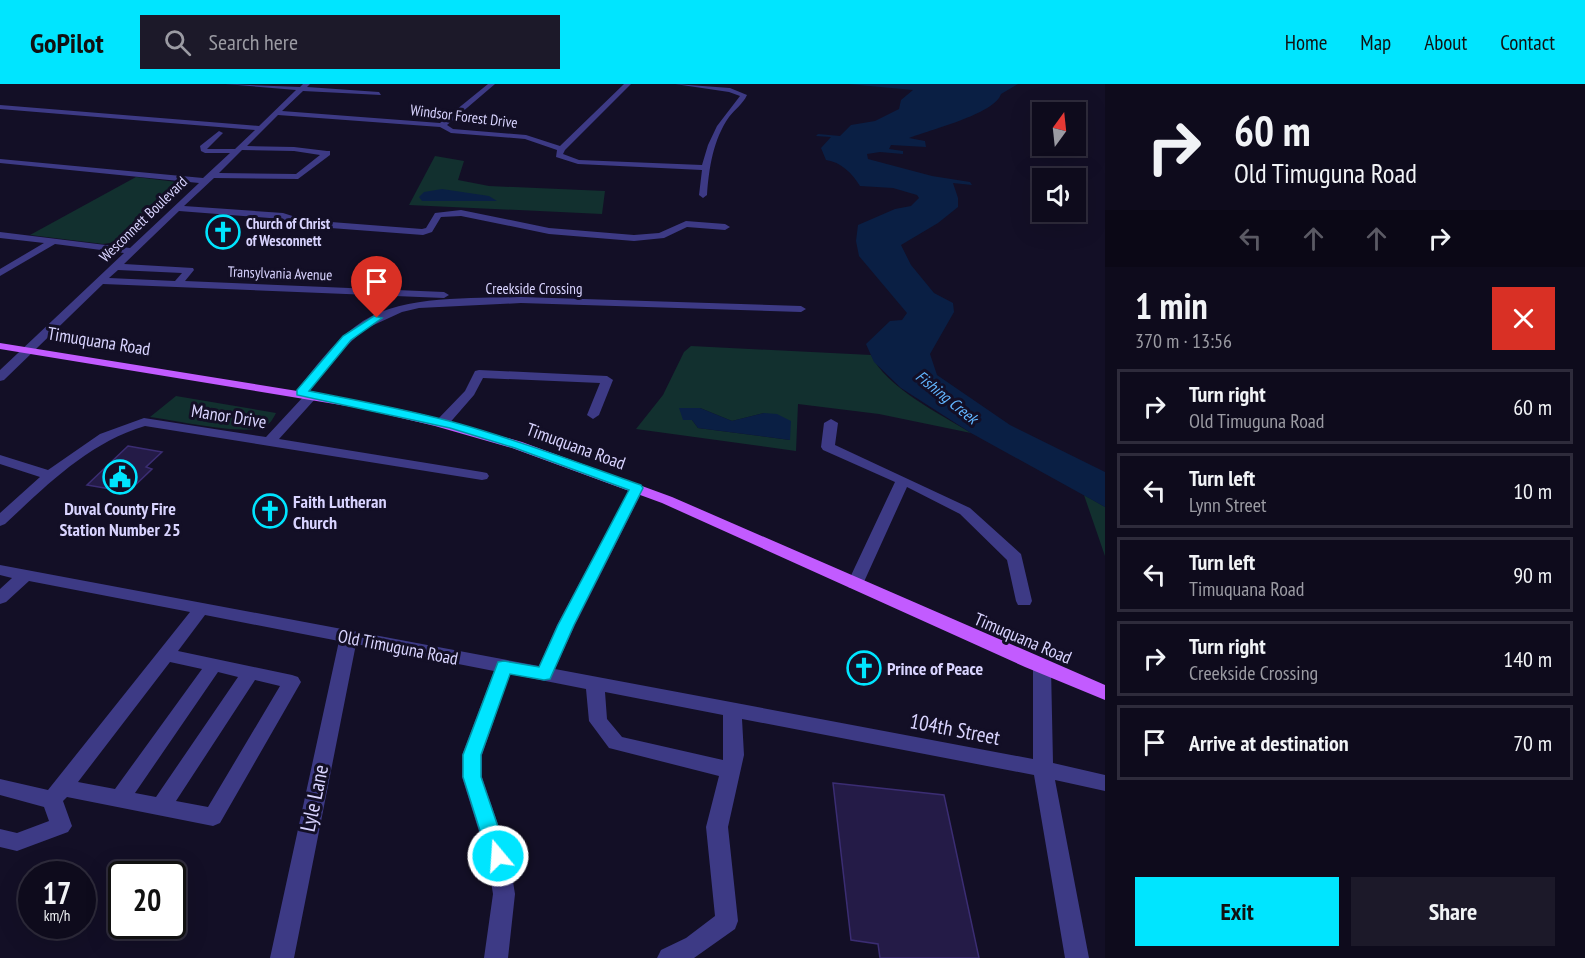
<!DOCTYPE html>
<meta charset="utf-8">
<style>
body{margin:0;font-family:"PT Sans Narrow",sans-serif;background:#1c1929;color:#f1f3f6;height:100vh;display:flex;flex-direction:column;font-size:22px;white-space:nowrap}
*{box-sizing:border-box;margin:0}
p{font-size:20px;color:#9b9ba3}
.icon{flex:none;width:33px;height:33px;fill:none;stroke:currentColor;stroke-width:2;stroke-linecap:round;stroke-linejoin:round}
.map{position:relative;flex:1;overflow:hidden}
.panel{display:flex;flex-direction:column;background:#0e0b1c;width:480px}
.panel>*{flex:none}
.guide{background:#0e0b1c;color:#f1f3f6;overflow:hidden}
.needle{width:39px;rotate:15deg}
.fabs{position:absolute;left:1032px;top:18px;display:grid;gap:12px}
.fabs a{display:grid;place-items:center;width:54px;height:54px;border-radius:0px;background:#0e0b1c;box-shadow:0 6px 24px #0002,0 0 0 2px #2e2b3b;font-size:30px}
.speed{position:absolute;left:18px;top:777px;display:flex;gap:12px;font-size:30px;font-weight:700;text-align:center}
.speed>*{display:grid;place-content:center;width:78px;height:78px;border-radius:50%;background:#0e0b1c;box-shadow:0 6px 24px #0002,0 0 0 2px #2e2b3b;line-height:1}
.speed small{font-size:15px;font-weight:400}
.speed .limit{border:3px solid #111;border-radius:9px;background:#fff;color:#111}
.pin{position:absolute;display:grid;place-items:center;width:51px;height:51px;color:#fff;margin:-62px -26px;border-radius:50% 50% 50% 0;rotate:-45deg;box-shadow:0 0 6px #0007}
.pin .icon{rotate:45deg}
.me{position:absolute;width:66px;margin:-33px;rotate:342deg;stroke-linejoin:round;filter:drop-shadow(0 0 4px #0008)}
.turn{display:flex;align-items:center;gap:21px;height:126px;padding:0 30px;font-size:27px}
.turn .icon{width:78px;height:78px;stroke-width:2.5}
.turn b{display:block;font-size:42px;line-height:51px}
.lanes{display:flex;align-items:center;height:57px;padding:0 30px;background:#0003;justify-content:center;gap:30px;direction:ltr}
.lanes .off{opacity:.35}
.round{display:grid;place-items:center;flex:none;width:63px;height:63px;border-radius:0px;background:#1c1929}
.overview{display:flex;align-items:center;justify-content:space-between;height:102px;padding:0 30px}
h1{font-size:36px;font-weight:700;line-height:45px}
.button{display:flex;gap:12px;margin-top:auto;padding:12px 30px}
.button a{flex:1;height:69px;border-radius:0px;background:#00e5ff;color:#111;font-size:24px;font-weight:700;line-height:69px;text-align:center}
.button a+a{background:#1c1929;color:#f1f3f6}
ul{padding:0;list-style:none}
li{display:flex;align-items:center;gap:18px;height:75px;margin:0 12px 9px;padding:0 18px;border:3px solid #2e2b3b;border-radius:0px}
li div{flex:1}
li b{display:block;font-size:22px}
li em{font-style:normal}
header{display:flex;align-items:center;gap:36px;box-sizing:border-box;height:84px;padding:0 30px;background:#00e5ff;color:#111}
header strong{font-size:28px}
nav{display:flex;gap:33px;margin-inline-start:auto;font-size:21px}
.search{width:420px;height:54px;background:#1c1929;display:flex;align-items:center;gap:15px;box-sizing:border-box;padding:0 21px;border-radius:0px;color:#9b9ba3;font-size:22px}
main{display:flex;flex:1;min-height:0}
.map>svg:first-child{display:block}
.green{fill:#12302f;fill-rule:evenodd}
.water{fill:#0a1f44}
.building{fill:#241b47;stroke:#3b2d73;stroke-width:1.5}
.lines{fill:none;stroke-linecap:round;stroke-linejoin:round}
.minor{fill:#3d3a85;fill-rule:evenodd}
.major{fill:#c25bff;fill-rule:evenodd}
.route{fill:#00e5ff;stroke:#0095a6;stroke-width:1.5}
.labels{text-anchor:middle;dominant-baseline:central;stroke-width:6;stroke-linejoin:round;paint-order:stroke}
.far-street-label{font-size:15px;fill:#d9d4ff;stroke:#130f26}
.far-poi-label{font-size:15px;font-weight:bold;fill:#d9d4ff;stroke:#130f26;text-anchor:start}
.far-water-label{font-size:16px;font-style:italic;fill:#62b6ff;stroke:#130f26}
.street-label{font-size:18px;fill:#d9d4ff;stroke:#130f26}
.poi-label{font-size:18px;font-weight:bold;fill:#d9d4ff;stroke:#130f26;text-anchor:start}
.near-street-label{font-size:21px;fill:#d9d4ff;stroke:#130f26}
</style>
<header>
<strong>GoPilot</strong>
<div class="search"><svg class="icon" aria-label="search" viewBox="0 0 24 24"><circle cx="10" cy="10" r="6"/><path d="M15 15l6 6"/></svg>Search here</div>
<nav><a>Home</a><a>Map</a><a>About</a><a>Contact</a></nav>
</header>
<main>
<div class="map">
<svg width="1105" height="874" viewBox="0 0 1105 874">
<rect width="100%" height="100%" fill="#130f26"/>
<g class="green">
<path d="M435,72L464,77L458,96L489,102L605,107L602,130L409,121Z"/>
<path d="M136,93L185,99L123,157L103,160L30,151Z"/>
<path d="M691,262L871,271C886,303 940,330 971,349L879,330L798,320L796,367L636,345L663,311L684,268ZM700,324L732,337L764,329L790,356L698,344L692,336Z"/>
<path d="M176,312L276,329C273,335 270,340 264,343C245,352 174,336 150,333Z"/>
<path d="M1084,411L1105,423V472Z"/>
</g>
<g class="water">
<path d="M848,0H1018L1001,10C995,30 929,46 909,54L925,57L926,63L891,61L889,65L903,67V70L880,68L867,70L868,75L932,92L970,98L972,101L953,99L958,114V123L938,139L901,161L911,181L934,209L953,219L954,228L930,270L937,291L1010,341L1105,388V423L971,349L901,304L874,278L866,260L890,237L902,236L907,229L859,172L856,157L858,141L895,125L911,122L919,114L917,111L893,104L860,102C852,89 841,78 826,76L821,64L831,53L816,52L818,50L840,52L851,41L875,37L899,25L901,16L913,6Z"/>
<path d="M442,105L489,112L497,117H422L419,113L424,108Z"/>
<path d="M679,324H700L732,337L764,329L777,330L791,337L790,356L698,344L692,336H683Z"/>
</g>
<g class="building">
<path d="M128,362L162,368L146,383L152,385L128,408L87,401Z"/>
<path d="M833,699L944,711L979,874H880L878,860L851,856Z"/>
</g>
<g class="lines">
<g class="minor">
<path d="M225,0L300,3L303,0H310L307,3L379,8L381,11L303,7L282,27L440,39L488,0H495L447,41L453,45L526,51L560,62L624,0H631L565,66L563,70L579,76L702,81L708,61L717,42L740,12L729,8L675,0L730,4L747,11C743,20 735,25 729,33C713,56 709,84 707,111L703,114L699,111L702,86L578,80L556,73L557,66L525,55L451,49L440,43L278,31L247,62L294,63L327,67H330V71L298,95L214,94L184,122L283,129L305,136L422,145L426,144L435,129L461,126L549,144L634,151L659,149L686,137L725,140L730,143L725,146L687,143L664,154L634,157L549,150L461,132L441,133L432,148L423,151L304,142L282,135L179,127L124,180L193,184L194,186L185,197L444,208L449,211L444,214L103,200L4,296L0,297V286L124,169L55,160L0,192V185L44,159L0,154V148L130,164L199,99L0,79V75L203,94L230,69H205L201,67L200,62L219,47L223,49L207,65H235L255,46L0,25V21L259,42L296,6ZM242,66L294,67L320,71L296,90L219,89ZM118,186L182,189L175,197L109,194Z"/>
<path d="M521,213L801,222L806,225L801,228L521,219L419,224L402,228L365,245L343,265L308,308H316L318,311L316,314L279,355L482,388L487,389L489,392L487,395L482,396L145,342C88,359 47,401 5,440L0,442V429L40,393L0,380V371L48,386L100,350L144,334L266,353L304,312H297L295,309L297,306C315,284 332,259 356,242C397,210 471,215 521,213Z"/>
<path d="M479,286L607,292L613,296L599,331L593,335L587,331L600,299L483,294L474,311L447,342H437L435,339L437,336L465,307L475,287Z"/>
<path d="M831,335L838,339L835,361L970,424L1021,470L1032,517L1030,521H1018L1016,517L1007,476L960,430L907,403L863,500L861,504H849L847,500L895,398L823,366L821,363L824,339Z"/>
<path d="M637,400L644,404L575,541L555,585L1033,675V584L1036,579L1042,577L1048,579L1051,584L1053,679L1105,691V707L1055,696L1089,874H1065L1034,691L742,635L744,671L728,743L738,837L735,845L694,874H657L661,866L686,854L715,832L706,743L719,692L609,664L589,637L586,605L510,590L482,671V693L509,773L515,810L508,874H484L493,810L487,773L462,693V671L494,587L356,560L294,874H270L339,557L205,531L178,567L292,591L298,593L301,598L220,739L213,742L67,713L63,717L72,742L68,748L17,767L0,763V745L17,749L49,737L44,723L0,711V695L48,706L190,528L29,497L6,518L0,520V505L12,494L0,491V481L539,582L557,541L630,404ZM170,578L202,585L115,705L78,698ZM218,588L238,593L156,713L135,709ZM255,596L280,602L208,723L176,717ZM605,608L723,631V676L622,653L607,635Z"/>
</g>
<path class="major" d="M0,259L359,317L443,336L522,358L672,413L1105,601V616L1025,583L662,419L512,364L435,342L359,324L0,265Z"/>
</g>
<path class="route" d="M374,232L382,234L351,256L309,307C359,317 410,326 460,340C521,357 581,380 641,401L643,404L574,541L550,595L544,596L510,590L481,671V693L508,772L505,779L498,781L491,779L488,772L463,693V671L498,578L504,577L539,583L558,541L629,406L515,364L450,344L297,311V306L343,252Z"/>
<defs>
<symbol id="church-ring" viewBox="-11 -11 22 22"><circle r="9.5" fill="#130f26" stroke="#00e5ff" stroke-width="1.5"/><path d="M-1.2-6h2.4v3.5h3.3v2.4h-3.3V6h-2.4V-.1h-3.3v-2.4h3.3Z" fill="#00e5ff"/></symbol>
<symbol id="civic-ring" viewBox="-11 -11 22 22"><circle r="9.5" fill="#130f26" stroke="#00e5ff" stroke-width="1.5"/><path d="M-.6-6.5H3V-4.5H.6V-3L4-1V1h2V6H-6V1h2V-1L-.6-3ZM-1.2 2.5V6h2.4V2.5Z" fill="#00e5ff"/></symbol>
</defs>
<g fill-rule="evenodd">
<use href="#church-ring" x="204" y="129" width="38" height="38"/>
<use href="#civic-ring" x="101" y="374" width="38" height="38"/>
<use href="#church-ring" x="251" y="408" width="38" height="38"/>
<use href="#church-ring" x="845" y="565" width="38" height="38"/>
</g>
<g class="labels">
<g class="far-street-label">
<text transform="translate(464 32) rotate(7)">Windsor Forest Drive</text>
<text transform="translate(143 135) rotate(-44)">Wesconnett Boulevard</text>
<text transform="translate(280 189) rotate(2)">Transylvania Avenue</text>
<text x="534" y="204">Creekside Crossing</text>
</g>
<g class="far-poi-label">
<text x="246" y="139">Church of Christ<tspan x="246" dy="17">of Wesconnett</tspan></text>
</g>
<g class="far-water-label">
<text transform="translate(947 313) rotate(39)">Fishing Creek</text>
</g>
<g class="street-label">
<text transform="translate(99 257) rotate(9)">Timuquana Road</text>
<text transform="translate(229 332) rotate(9)">Manor Drive</text>
<text transform="translate(576 362) rotate(20)">Timuquana Road</text>
<text transform="translate(1023 554) rotate(23)">Timuquana Road</text>
<text transform="translate(398 563) rotate(11)">Old Timuguna Road</text>
</g>
<g class="poi-label">
<text x="293" y="417">Faith Lutheran<tspan x="293" dy="21">Church</tspan></text>
<text x="120" y="424" text-anchor="middle">Duval County Fire<tspan x="120" dy="21">Station Number 25</tspan></text>
<text x="887" y="584">Prince of Peace</text>
</g>
<g class="near-street-label">
<text transform="translate(955 645) rotate(11)">104th Street</text>
<text transform="translate(314 714) rotate(-78)">Lyle Lane</text>
</g>
</g>
</svg>
<div class="fabs">
<a><svg class="needle" viewBox="-14 -14 28 28"><path d="M0-13l5 13h-10z" fill="#e53935"/><path d="M0 13l5-13h-10z" fill="#9b9ba3"/></svg></a>
<a><svg class="icon" aria-label="sound" viewBox="0 0 24 24"><path d="M4 9h4l5-4v14l-5-4H4zM17 9q2 3 0 6"/></svg></a>
</div>
<div class="speed"><div>17<small>km/h</small></div><div class="limit">20</div></div>
<div class="pin" style="left:377px;top:234px;background:#d93025"><svg class="icon" aria-label="arrive" viewBox="0 0 24 24"><path d="M6 21V4h12l-3 4 3 4H6"/></svg></div>
<svg class="me" style="left:498px;top:772px" viewBox="-20 -20 40 40"><circle r="17" fill="#00e5ff" stroke="#fff" stroke-width="3"/><path d="M0-11L8 9 0 5-8 9z" fill="#fff"/></svg>
</div>
<section class="panel">
<div class="guide">
<div class="turn"><svg class="icon" aria-label="right" viewBox="0 0 24 24"><path d="M7 20v-9h11M14 6l5 5-5 5"/></svg><div><b>60 m</b>Old Timuguna Road</div></div>
<div class="lanes"><svg class="icon off" aria-label="left" viewBox="0 0 24 24"><path d="M17 20v-9H6M10 6l-5 5 5 5"/></svg><svg class="icon off" aria-label="ahead" viewBox="0 0 24 24"><path d="M12 20V5M6 11l6-6 6 6"/></svg><svg class="icon off" aria-label="ahead" viewBox="0 0 24 24"><path d="M12 20V5M6 11l6-6 6 6"/></svg><svg class="icon" aria-label="right" viewBox="0 0 24 24"><path d="M7 20v-9h11M14 6l5 5-5 5"/></svg></div>
</div>
<div class="overview"><div><h1>1 min</h1><p>370 m · 13:56</p></div><a class="round" style="background:#d93025;color:#fff"><svg class="icon" aria-label="close" viewBox="0 0 24 24"><path d="M6 6l12 12M18 6L6 18"/></svg></a></div>
<ul>
<li><svg class="icon" aria-label="right" viewBox="0 0 24 24"><path d="M7 20v-9h11M14 6l5 5-5 5"/></svg><div><b>Turn right</b><p>Old Timuguna Road</p></div><em>60 m</em></li>
<li><svg class="icon" aria-label="left" viewBox="0 0 24 24"><path d="M17 20v-9H6M10 6l-5 5 5 5"/></svg><div><b>Turn left</b><p>Lynn Street</p></div><em>10 m</em></li>
<li><svg class="icon" aria-label="left" viewBox="0 0 24 24"><path d="M17 20v-9H6M10 6l-5 5 5 5"/></svg><div><b>Turn left</b><p>Timuquana Road</p></div><em>90 m</em></li>
<li><svg class="icon" aria-label="right" viewBox="0 0 24 24"><path d="M7 20v-9h11M14 6l5 5-5 5"/></svg><div><b>Turn right</b><p>Creekside Crossing</p></div><em>140 m</em></li>
<li><svg class="icon" aria-label="arrive" viewBox="0 0 24 24"><path d="M6 21V4h12l-3 4 3 4H6"/></svg><div><b>Arrive at destination</b></div><em>70 m</em></li>
</ul>
<div class="button"><a>Exit</a><a>Share</a></div>
</section>
</main>
